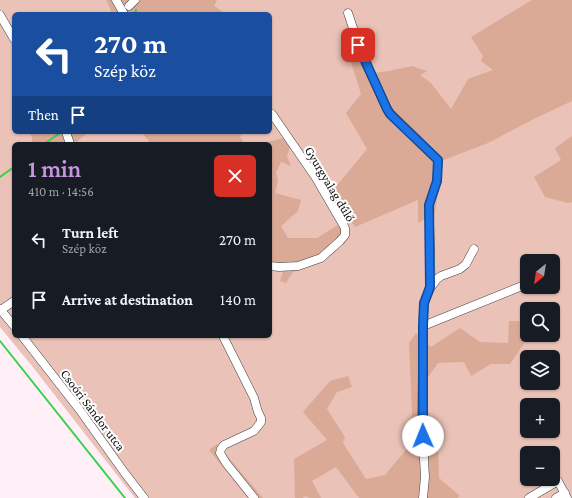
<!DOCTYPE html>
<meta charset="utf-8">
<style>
body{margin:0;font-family:"Crimson Pro",serif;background:#20242c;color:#f1f3f6;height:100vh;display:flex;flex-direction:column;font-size:15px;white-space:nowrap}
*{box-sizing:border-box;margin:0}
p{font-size:13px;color:#9ea1a6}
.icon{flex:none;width:22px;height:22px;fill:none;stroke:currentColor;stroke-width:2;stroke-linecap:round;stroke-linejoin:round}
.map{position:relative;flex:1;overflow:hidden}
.details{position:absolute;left:12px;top:142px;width:260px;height:196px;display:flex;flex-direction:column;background:#171b24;border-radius:6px;box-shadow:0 1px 3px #0004}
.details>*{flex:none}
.hud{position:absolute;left:12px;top:12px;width:260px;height:122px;border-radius:6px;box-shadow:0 1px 3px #0004;background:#1a4fa0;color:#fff;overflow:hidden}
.needle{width:26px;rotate:210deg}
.controls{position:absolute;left:520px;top:254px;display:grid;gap:8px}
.controls a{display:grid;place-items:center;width:40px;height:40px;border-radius:6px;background:#171b24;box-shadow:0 1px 3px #0004;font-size:20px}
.pin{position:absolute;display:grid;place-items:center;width:34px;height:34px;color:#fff;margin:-17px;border-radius:8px;box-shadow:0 2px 6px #0006}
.me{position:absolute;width:44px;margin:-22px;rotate:359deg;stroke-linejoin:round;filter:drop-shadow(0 0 3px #0008)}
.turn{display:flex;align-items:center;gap:14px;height:84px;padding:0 16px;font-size:18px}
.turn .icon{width:52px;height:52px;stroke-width:2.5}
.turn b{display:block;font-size:28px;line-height:34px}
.then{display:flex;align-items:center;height:38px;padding:0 16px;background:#0003;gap:8px;font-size:15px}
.round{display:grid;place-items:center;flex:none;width:42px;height:42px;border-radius:6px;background:#20242c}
.head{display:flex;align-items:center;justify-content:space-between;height:68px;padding:0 16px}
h1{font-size:24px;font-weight:600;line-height:30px;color:#c595de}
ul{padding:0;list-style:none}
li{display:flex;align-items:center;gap:12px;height:60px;padding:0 16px}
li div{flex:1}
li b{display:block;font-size:15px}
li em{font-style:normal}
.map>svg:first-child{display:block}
.green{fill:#eac2b8;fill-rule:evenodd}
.forest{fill:#dbaa97}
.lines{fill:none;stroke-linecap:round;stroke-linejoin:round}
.stream{stroke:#38d04c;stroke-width:2}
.street-casing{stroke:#414141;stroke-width:9}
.street{stroke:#fff;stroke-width:8}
.route-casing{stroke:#114b97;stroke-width:10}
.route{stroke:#1a73e8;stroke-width:7}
.labels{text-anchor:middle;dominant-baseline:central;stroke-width:4;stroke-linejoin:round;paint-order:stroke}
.street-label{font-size:13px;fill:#0e0e0e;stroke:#fff}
</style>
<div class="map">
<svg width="572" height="498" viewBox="0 0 572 498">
<rect width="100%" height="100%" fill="#ffeff7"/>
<path class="green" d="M0,0H106L112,14H14V132H30L32,139V144H14V336H270V144H74L75,143L89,132H270V14H226L215,6L217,0H572V498H135L32,366L0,327ZM527,261H553V287H527ZM527,309H553V335H527ZM527,357H553V383H527ZM527,405H553V431H527ZM527,453H553V479H527Z"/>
<g class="forest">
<path d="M106,0H217L215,6L226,14H112Z"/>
<path d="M532,0H572V101L532,120L488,143L441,161L435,214L418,223V200L355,227L330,194L367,149L346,113L361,94L347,49L362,48L374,73L389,71L412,66L427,71L420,75L431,83L451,109L468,79L493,70L481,61L483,56L471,37Z"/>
<path d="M30,132H89L74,144H32V139Z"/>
<path d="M141,132H242L240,137L245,144H145L149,141Z"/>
<path d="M572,136V202L568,203L545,197L534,177L561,160L555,148Z"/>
<path d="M283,138L290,146L287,157L291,166L281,162L276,173L278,181L275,193L301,200L298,211L281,226L288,238H317L336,226L349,225L335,252L312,265L293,272L286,283L280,281L283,272L282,265L270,262V248L272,237L270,232V144H260Z"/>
<path d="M509,321H519L527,339L510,364H491L471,376L464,362L438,363L426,380L428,418L438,442L439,478L460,496L457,498H359L336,467L312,481L321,498H310L305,496L303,498H295L294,459L327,440L303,412L330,381L348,376L352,387L337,392L327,409L345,437L343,443L366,479L385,475L410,445L412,412L409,343L416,333L431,347L460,328L480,342L508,343Z"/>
<path d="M217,444L263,498H248L209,450Z"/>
</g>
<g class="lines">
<g class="stream">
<path d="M135,14L136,10"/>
<path d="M44,144L60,133"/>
<path d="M0,177L14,167"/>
<path d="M0,341L125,498"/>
</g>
<defs>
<g id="street">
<path d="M116,0L124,14"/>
<path d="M129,6L135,0"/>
<path d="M348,13L362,55L387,109L391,114L438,160L437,181L429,205L431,287L424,303L423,326L422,422L425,477L423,498"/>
<path d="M0,15L14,39"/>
<path d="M66,132L70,144"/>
<path d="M270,266L279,267L298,266L321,258L340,241L345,235V228L316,178L272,114"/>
<path d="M431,287L437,279L441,276L460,269L466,264L474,249"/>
<path d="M0,309L14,326"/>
<path d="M1,310L14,301"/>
<path d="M423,326L527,284"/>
<path d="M22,336L79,409L124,472L144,498"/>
<path d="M223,336L254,398L258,412L261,418V422L258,426L254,431L224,445L221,449L220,453L226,463L254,498"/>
<path d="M529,498L558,481L567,498"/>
<path d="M556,498L565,493"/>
</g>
</defs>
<use href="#street" class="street-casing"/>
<use href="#street" class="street"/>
</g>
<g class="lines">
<defs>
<path id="route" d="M358,45L387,109L390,114L438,160L437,181L429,205L430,287L424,303L423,326V436"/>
</defs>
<use href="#route" class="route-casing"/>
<use href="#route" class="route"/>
</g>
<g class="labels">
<g class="street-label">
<text transform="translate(330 184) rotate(59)">Gyurgyalag dűlő</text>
<text transform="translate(93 410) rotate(53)">Csoóri Sándor utca</text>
</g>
</g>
</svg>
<div class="controls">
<a><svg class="needle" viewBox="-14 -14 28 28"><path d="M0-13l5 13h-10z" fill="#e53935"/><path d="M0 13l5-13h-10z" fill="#9ea1a6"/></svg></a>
<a><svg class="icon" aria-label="search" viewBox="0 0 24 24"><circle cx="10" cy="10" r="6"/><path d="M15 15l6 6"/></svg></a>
<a><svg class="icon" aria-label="layers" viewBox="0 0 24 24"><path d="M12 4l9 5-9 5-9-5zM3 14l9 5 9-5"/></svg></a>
<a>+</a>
<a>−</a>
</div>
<div class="pin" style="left:358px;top:45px;background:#d93025"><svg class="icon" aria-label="arrive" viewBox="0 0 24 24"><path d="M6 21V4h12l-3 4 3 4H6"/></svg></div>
<svg class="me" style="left:423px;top:436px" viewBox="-20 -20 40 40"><circle r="19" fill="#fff"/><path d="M0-13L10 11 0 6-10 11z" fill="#1a73e8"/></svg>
<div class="hud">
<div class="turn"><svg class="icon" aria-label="left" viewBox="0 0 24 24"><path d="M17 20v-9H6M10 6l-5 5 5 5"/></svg><div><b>270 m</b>Szép köz</div></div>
<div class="then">Then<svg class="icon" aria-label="arrive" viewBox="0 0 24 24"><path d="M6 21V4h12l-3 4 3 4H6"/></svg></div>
</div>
<section class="details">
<div class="head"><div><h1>1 min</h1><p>410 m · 14:56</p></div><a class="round" style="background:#d93025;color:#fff"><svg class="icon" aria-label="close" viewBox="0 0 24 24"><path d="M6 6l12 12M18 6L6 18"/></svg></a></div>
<ul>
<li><svg class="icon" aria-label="left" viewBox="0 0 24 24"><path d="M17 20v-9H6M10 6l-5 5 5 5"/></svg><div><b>Turn left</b><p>Szép köz</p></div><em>270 m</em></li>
<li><svg class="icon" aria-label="arrive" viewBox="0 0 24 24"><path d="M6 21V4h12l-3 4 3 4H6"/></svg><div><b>Arrive at destination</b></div><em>140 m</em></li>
</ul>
</section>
</div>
